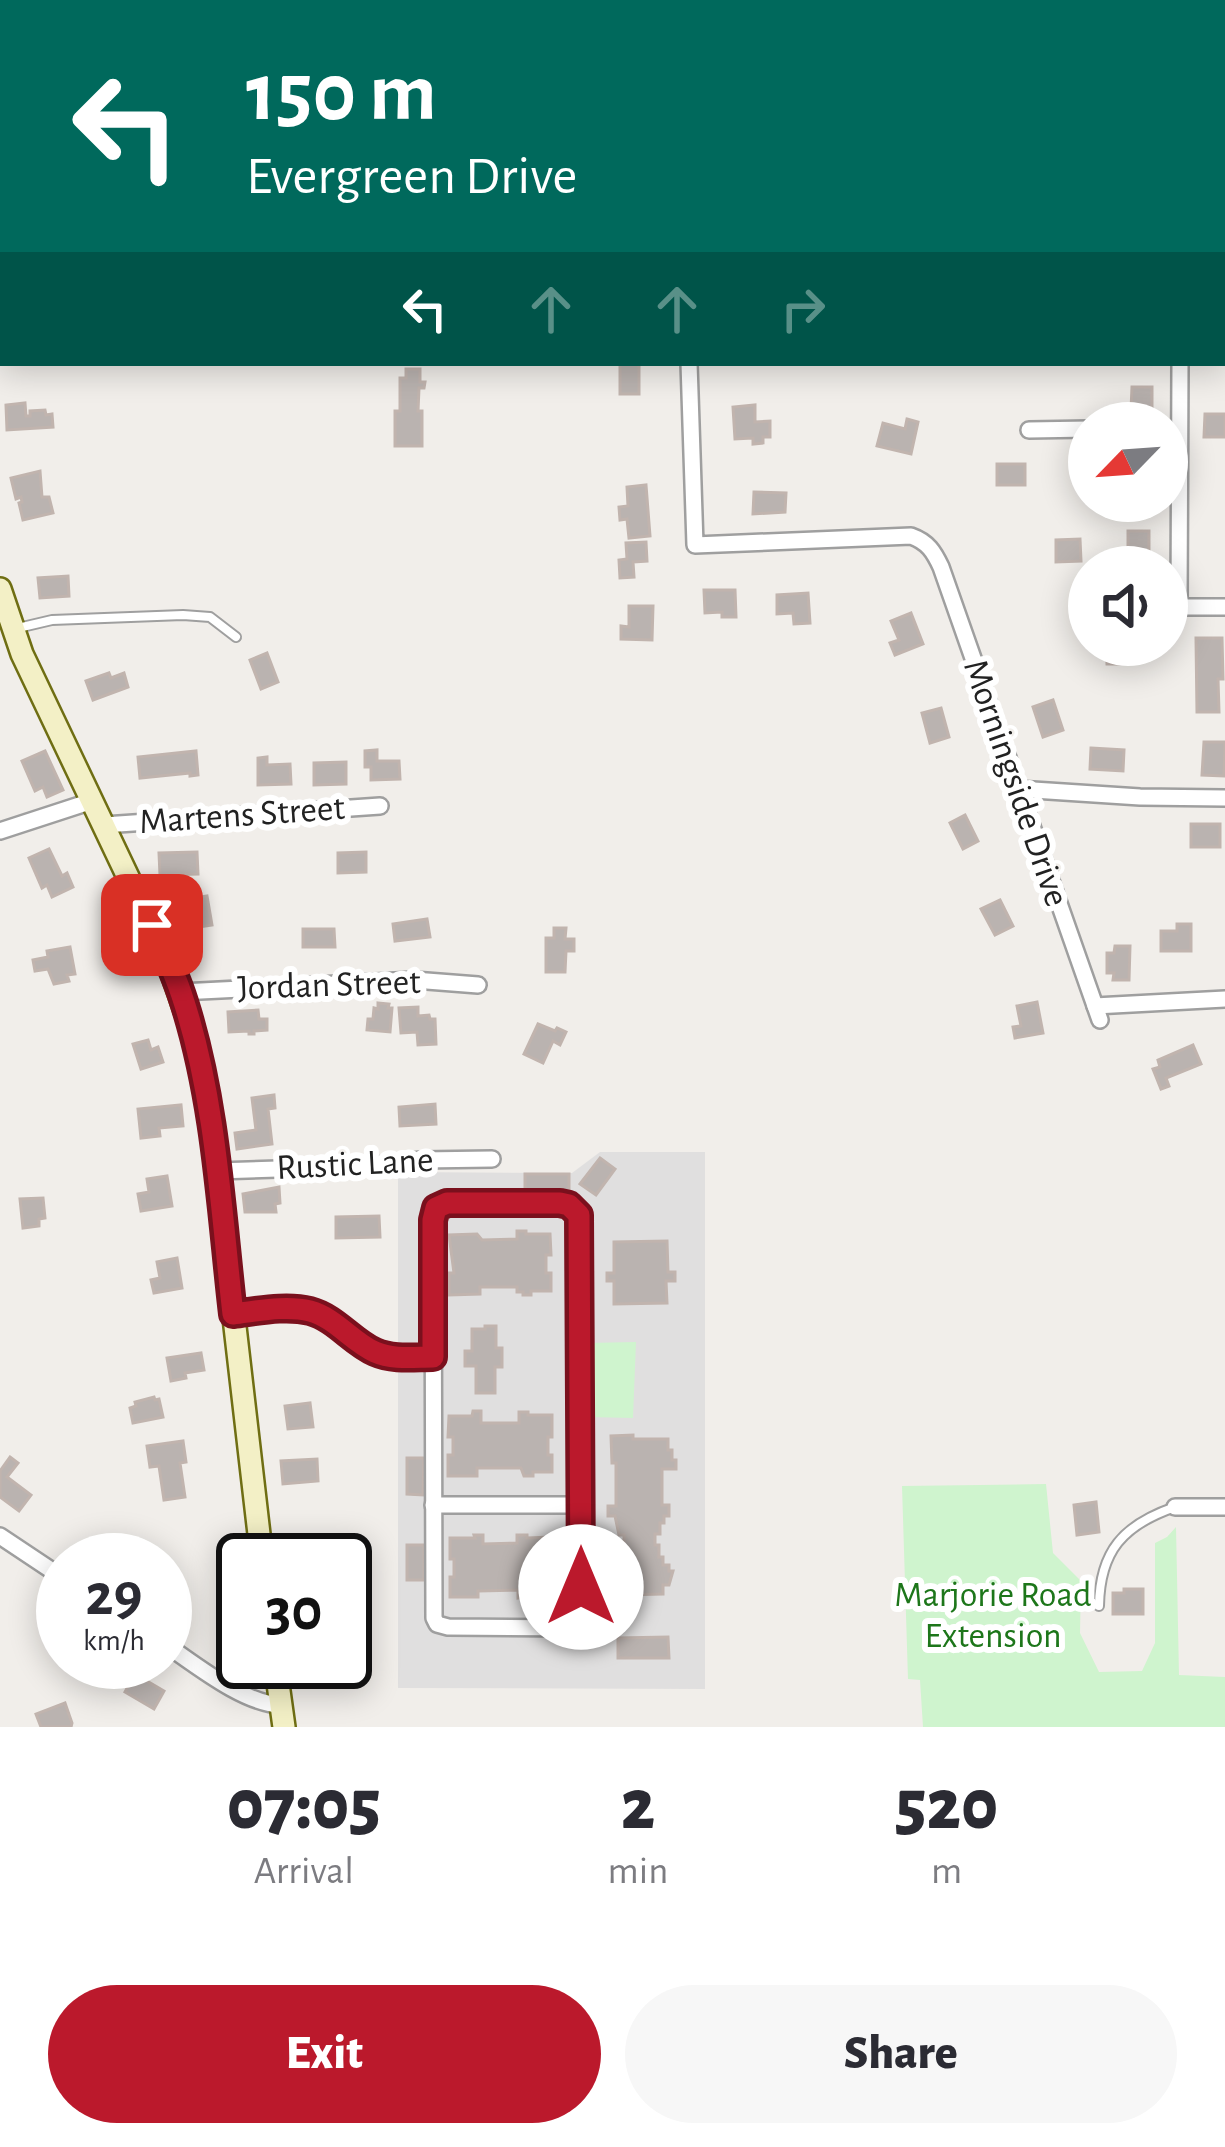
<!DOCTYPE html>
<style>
body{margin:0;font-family:"Alegreya Sans",sans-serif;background:#f7f7f7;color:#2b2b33;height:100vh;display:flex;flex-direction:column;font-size:45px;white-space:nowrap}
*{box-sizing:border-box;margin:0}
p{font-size:39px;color:#7c7c81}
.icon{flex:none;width:66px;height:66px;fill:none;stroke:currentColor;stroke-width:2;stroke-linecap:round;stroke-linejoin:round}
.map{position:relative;height:1727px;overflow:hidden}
.details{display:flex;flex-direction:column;background:#fff;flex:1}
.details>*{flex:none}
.banner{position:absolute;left:0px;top:0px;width:1227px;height:366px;box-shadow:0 6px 30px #0003;background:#00695c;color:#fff;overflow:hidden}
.needle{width:78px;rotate:245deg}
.controls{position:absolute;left:1068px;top:402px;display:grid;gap:24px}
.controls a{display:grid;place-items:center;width:120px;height:120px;border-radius:50%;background:#fff;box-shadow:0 6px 30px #0003;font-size:60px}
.speed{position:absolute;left:36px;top:1533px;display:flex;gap:24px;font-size:60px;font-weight:700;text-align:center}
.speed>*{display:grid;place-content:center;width:156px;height:156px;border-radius:50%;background:#fff;box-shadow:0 6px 30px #0003;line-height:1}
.speed small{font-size:30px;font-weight:400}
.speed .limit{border:6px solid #111;border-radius:18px;background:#fff;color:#111}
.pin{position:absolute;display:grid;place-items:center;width:102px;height:102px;color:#fff;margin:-51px;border-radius:24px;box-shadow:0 6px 18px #0006}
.me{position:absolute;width:132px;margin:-66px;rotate:0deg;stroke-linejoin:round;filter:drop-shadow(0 0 9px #0008)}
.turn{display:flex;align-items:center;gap:42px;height:252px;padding:0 48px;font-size:54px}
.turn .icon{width:156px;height:156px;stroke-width:2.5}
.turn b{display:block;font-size:84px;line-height:102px}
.lanes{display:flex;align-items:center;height:114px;padding:0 48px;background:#0003;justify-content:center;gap:60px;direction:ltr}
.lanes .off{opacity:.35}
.eta{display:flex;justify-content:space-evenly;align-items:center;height:204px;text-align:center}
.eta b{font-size:72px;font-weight:800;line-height:84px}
.button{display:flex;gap:24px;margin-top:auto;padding:24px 48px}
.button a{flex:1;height:138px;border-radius:72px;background:#bb192c;color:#fff;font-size:48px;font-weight:800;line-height:138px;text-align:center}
.button a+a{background:#f7f7f7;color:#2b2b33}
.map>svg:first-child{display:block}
.residential{fill:#e0dfdf}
.park{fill:#cff4ce}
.building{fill:#bab3b0;stroke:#c1b4ae;stroke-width:3}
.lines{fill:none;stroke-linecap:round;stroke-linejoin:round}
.lane-casing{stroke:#9f9f9f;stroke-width:12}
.street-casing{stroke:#9f9f9f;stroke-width:20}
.secondary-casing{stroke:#6f6e13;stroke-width:26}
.lane{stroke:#fff;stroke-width:8}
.street{stroke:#fff;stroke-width:15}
.secondary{stroke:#f3f0c6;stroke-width:21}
.route-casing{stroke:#7a101d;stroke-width:30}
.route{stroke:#bb192c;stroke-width:21}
.labels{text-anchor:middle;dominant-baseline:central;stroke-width:12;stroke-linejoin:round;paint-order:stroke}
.street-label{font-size:36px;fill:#222;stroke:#fff}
.park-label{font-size:36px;fill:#1d761a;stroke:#fff}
</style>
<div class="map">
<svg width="1225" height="1727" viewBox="0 0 1225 1727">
<rect width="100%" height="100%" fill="#f1eeea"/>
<path class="residential" d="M600,1152H705V1689L398,1688V1172L572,1173Z"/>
<g class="park">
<path d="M636,1342L633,1418L588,1417L587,1343Z"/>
<path d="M1046,1484L1053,1553L1081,1581L1080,1633L1099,1672L1142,1671L1155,1643V1543L1167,1537L1176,1527L1179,1675L1225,1677V1727H923L920,1680L908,1679L902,1486Z"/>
</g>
<g class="building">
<rect x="620" y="363" width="19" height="31"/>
<path d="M406,369H420V382H425L424,388H419L418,411H422V446H395V411H400V378H406Z"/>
<path d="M1132,387H1152V410H1131Z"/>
<path d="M25,403L26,416H30V411L45,410L46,415L52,414L53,427L7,430L6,405Z"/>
<path d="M755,405V422L770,421V437H763V443L753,444V438L735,439L733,407Z"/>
<path d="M1205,414H1225V437H1204Z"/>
<path d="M907,419L918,422L911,454L877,446L883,423L905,429Z"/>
<rect x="997" y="464" width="28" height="21"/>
<path d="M40,471L42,497H49L53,513L23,520L19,503L22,502L21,497L16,499L11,478Z"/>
<path d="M646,485L650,536L629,538L627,519L620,520L619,507L628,506L627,487Z"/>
<path d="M754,492L786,493L785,512L753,514Z"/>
<path d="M1128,531H1149V564H1121L1120,551H1128Z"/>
<path d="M1080,539L1081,561L1056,562V540Z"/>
<path d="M646,542L647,561L633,562L634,577L620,578L619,560L627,559L626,543Z"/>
<path d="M68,576L69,596L40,598L38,578Z"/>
<path d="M704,590H735L736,617H722V612L705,613Z"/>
<path d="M808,593L810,623L794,624L793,613L777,614V595Z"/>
<path d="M629,606H653L652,640L621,639V626L629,627Z"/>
<path d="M911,613L923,644L895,655L890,643L899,640L891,621Z"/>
<path d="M1196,638H1222L1223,679H1218L1219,712H1197Z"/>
<path d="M1106,645H1127V664H1107Z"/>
<path d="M267,653L278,682L261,689L250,660Z"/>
<path d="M109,673L111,678L124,673L128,687L93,700L86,681Z"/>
<path d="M1053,700L1063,730L1043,737L1033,707Z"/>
<path d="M941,708L949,737L930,743L922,713Z"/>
<path d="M1204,742H1225L1224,776L1202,775Z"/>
<path d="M1091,748L1124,750L1123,771L1090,769Z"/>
<path d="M377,750V761H399L400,779L371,780V767H365V751Z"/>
<path d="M45,751L63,790L47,797L43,787L35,791L22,761Z"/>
<path d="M196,751L198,775L190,776V773L140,778L138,757Z"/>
<path d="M267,757V765L290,764L291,784L258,785V758Z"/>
<path d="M346,762V784L314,785V763Z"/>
<path d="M965,815L978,841L963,849L950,823Z"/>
<rect x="1191" y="824" width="29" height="23"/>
<path d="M49,849L62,876L67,873L73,887L52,897L47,885L42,888L29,858Z"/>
<path d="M197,852L198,874L160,875L159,853Z"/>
<path d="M366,852V872L338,873V853Z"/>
<path d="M207,896L212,925L192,928L188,899Z"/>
<path d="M1000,900L1013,926L995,935L981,909Z"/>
<path d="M427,919L430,937L395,941L393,924Z"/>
<path d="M1177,924H1191V951H1161V931H1177Z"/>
<path d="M554,928H566L565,939H574V951H566L565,972H546V938H554Z"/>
<path d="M303,929H334L335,947H303Z"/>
<path d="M1115,946H1130L1129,980H1113L1114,973H1107V953H1114Z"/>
<path d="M70,947L75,974L67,975L69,981L54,984L48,969L35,971L33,960L48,957L47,951Z"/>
<path d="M1037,1002L1043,1033L1015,1038L1013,1027L1021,1026L1017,1006Z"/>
<path d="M378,1003L389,1004L388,1008H392L390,1032L367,1030L368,1019H373L374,1008L378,1009Z"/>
<path d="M418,1007V1016L429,1015L430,1019H435L436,1044L418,1045L417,1032L401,1033L399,1008Z"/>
<path d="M258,1010L259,1019H267V1030L254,1031V1034H249V1031L229,1032L228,1012Z"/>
<path d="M538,1024L555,1031L557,1028L566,1032L560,1045L553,1041L543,1063L524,1054Z"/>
<path d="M148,1040L151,1050L158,1047L163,1062L141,1069L133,1044Z"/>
<path d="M1193,1045L1201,1064L1166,1078L1169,1086L1161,1089L1153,1069L1160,1067L1158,1060Z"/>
<path d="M274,1095L275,1108L268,1109L272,1144L237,1149L235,1133L256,1130L252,1098Z"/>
<path d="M435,1104L436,1124L400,1126L399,1107Z"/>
<path d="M181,1105L183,1126L159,1128L160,1136L141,1138L138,1109Z"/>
<path d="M600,1158L615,1169L596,1195L580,1184Z"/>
<rect x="525" y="1174" width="44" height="18"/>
<path d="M167,1176L172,1206L141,1211L138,1194L149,1192L147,1179Z"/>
<path d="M279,1187L280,1203L275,1204L276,1212H245L243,1194Z"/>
<path d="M43,1198L45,1218L39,1219V1226L23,1228L20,1199Z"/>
<path d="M379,1216L380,1237L336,1238V1217Z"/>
<path d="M517,1231H526V1234H550L551,1255H546V1273H551V1291H531V1295H523V1292H517V1287H480V1294L449,1295V1273H454L449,1235L477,1234L482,1240L517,1239Z"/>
<path d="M667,1241L668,1272H675V1281H666L667,1303L614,1304V1281H607V1273H614V1242Z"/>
<path d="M177,1258L182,1288L154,1293L151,1280L160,1278L157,1262Z"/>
<path d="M485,1326H496V1348H502V1367H495V1393H476V1366H465V1351H472V1329H485Z"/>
<path d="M201,1353L204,1370L185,1373L186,1378L171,1381L167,1358Z"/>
<path d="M154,1397L155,1400L159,1399L163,1417L133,1423L130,1408L136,1406L135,1402Z"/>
<path d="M310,1403L313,1427L288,1429L285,1406Z"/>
<path d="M473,1411H481V1423H519V1412H528V1415H552V1437H548V1455H552V1472H533V1476H524L521,1468H477V1476H448V1455H453V1437H448L449,1416H472Z"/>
<path d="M633,1435V1439H668V1450H672V1460H676V1469H662V1505H669V1516H664V1523H660V1534H655V1545H659V1557H663V1565H669V1571H673L669,1585H663V1594L621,1595V1584H615L612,1574H607V1564H615V1557H620L619,1547H624V1535H619L615,1516H608V1506H616V1463H612L611,1436Z"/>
<path d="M183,1441L186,1462L180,1463L185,1497L164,1500L159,1466L150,1467L147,1446Z"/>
<path d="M10,1457L18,1463L7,1477L31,1495L19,1511L0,1497V1471Z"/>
<path d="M407,1458H424L423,1495L407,1494Z"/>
<path d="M317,1459L318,1481L283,1484L281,1461Z"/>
<path d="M1096,1502L1099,1532L1077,1535L1074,1505Z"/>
<path d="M474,1535H483V1544L517,1543V1535H527V1538L550,1537L546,1576H551V1594L518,1598V1590L478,1591V1597H450V1577H454V1559H450V1538H475Z"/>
<path d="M341,1536L343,1554L329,1556V1560H298L297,1555L302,1554L301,1541Z"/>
<path d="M109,1539L118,1545L108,1560H81L93,1542L103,1548Z"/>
<rect x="407" y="1545" width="17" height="35"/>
<path d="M1124,1589H1143V1614H1113V1593H1124Z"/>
<path d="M243,1630V1650L221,1652L219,1632Z"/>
<path d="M668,1637L669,1658H618V1638Z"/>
<path d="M135,1674L164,1691L154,1709L125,1692Z"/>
<path d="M65,1703L72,1723L71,1727H41L36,1714Z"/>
</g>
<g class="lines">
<defs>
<g id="lane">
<path d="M18,628L52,620L183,615L210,617L236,637"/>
<path d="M1099,1606C1100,1551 1123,1525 1175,1507"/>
</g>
<g id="street">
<path d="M1176,0V3"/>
<path d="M0,242L3,241"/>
<path d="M1224,251H1225"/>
<path d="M689,363L695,545L911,536C928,542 934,552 941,567L1100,1020"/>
<path d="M1029,430L1089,429"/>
<path d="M1179,606L1180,363"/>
<path d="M1167,607H1225"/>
<path d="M1085,610L1089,609"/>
<path d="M1018,789L1140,797L1225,798"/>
<path d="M104,825L380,806"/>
<path d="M0,831L92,801"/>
<path d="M181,992L414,980L478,985"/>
<path d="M1095,1006L1225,999"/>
<path d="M217,1171L371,1166L421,1160L492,1159"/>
<path d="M447,1203H560L575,1208L579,1215L581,1628L448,1627L437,1624L434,1618L433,1219L437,1208Z"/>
<path d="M233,1314C258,1311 286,1304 310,1311C336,1318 352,1342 376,1352C393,1360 414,1357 433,1357"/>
<path d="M433,1505H581"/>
<path d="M1175,1507H1225"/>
<path d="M0,1536L63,1578"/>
<path d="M165,1644C196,1665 244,1704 281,1705"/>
</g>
<g id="secondary">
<path d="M0,589L22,654L167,959L191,1028L205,1088L217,1171L262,1560"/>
<path d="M275,1662L284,1727"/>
</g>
</defs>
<use href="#lane" class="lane-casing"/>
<use href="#street" class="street-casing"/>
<use href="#secondary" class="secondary-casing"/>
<use href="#lane" class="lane"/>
<use href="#street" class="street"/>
<use href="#secondary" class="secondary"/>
</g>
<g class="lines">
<defs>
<path id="route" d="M152,925C164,950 176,976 184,1002C216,1102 221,1210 233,1314C258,1311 286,1305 310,1311C336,1318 352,1342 375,1352C393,1360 414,1357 433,1357V1220L436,1208L447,1203H560L569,1205L579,1215L581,1587"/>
</defs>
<use href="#route" class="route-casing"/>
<use href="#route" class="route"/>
</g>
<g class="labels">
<g class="street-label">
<text transform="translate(1016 783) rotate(71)">Morningside Drive</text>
<text transform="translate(242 815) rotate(-4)">Martens Street</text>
<text transform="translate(329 985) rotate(-2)">Jordan Street</text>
<text transform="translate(355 1164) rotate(-3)">Rustic Lane</text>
</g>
<g class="park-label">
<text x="993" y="1595">Marjorie Road<tspan x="993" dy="41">Extension</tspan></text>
</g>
</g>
</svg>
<div class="controls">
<a><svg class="needle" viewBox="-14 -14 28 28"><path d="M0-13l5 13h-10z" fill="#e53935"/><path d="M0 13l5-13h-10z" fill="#7c7c81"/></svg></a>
<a><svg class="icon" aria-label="sound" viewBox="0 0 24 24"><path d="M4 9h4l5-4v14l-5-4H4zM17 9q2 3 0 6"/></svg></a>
</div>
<div class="speed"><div>29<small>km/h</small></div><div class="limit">30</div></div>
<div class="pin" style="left:152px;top:925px;background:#d93025"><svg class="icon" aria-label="arrive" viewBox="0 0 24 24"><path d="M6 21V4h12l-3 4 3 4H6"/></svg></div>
<svg class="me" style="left:581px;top:1587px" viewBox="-20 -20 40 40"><circle r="19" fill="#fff"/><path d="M0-13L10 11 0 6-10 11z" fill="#bb192c"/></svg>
<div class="banner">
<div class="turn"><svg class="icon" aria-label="left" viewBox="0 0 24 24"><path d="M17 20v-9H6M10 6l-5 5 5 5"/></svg><div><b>150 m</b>Evergreen Drive</div></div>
<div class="lanes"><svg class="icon" aria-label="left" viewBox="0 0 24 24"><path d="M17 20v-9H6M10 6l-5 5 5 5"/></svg><svg class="icon off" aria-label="ahead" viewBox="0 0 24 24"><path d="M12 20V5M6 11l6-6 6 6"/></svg><svg class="icon off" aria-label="ahead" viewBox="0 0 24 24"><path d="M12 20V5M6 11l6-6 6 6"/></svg><svg class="icon off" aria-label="right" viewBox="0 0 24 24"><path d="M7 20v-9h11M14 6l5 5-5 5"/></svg></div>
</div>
</div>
<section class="details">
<div class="eta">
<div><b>07:05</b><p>Arrival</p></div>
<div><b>2</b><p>min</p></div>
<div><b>520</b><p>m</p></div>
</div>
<div class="button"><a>Exit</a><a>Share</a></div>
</section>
